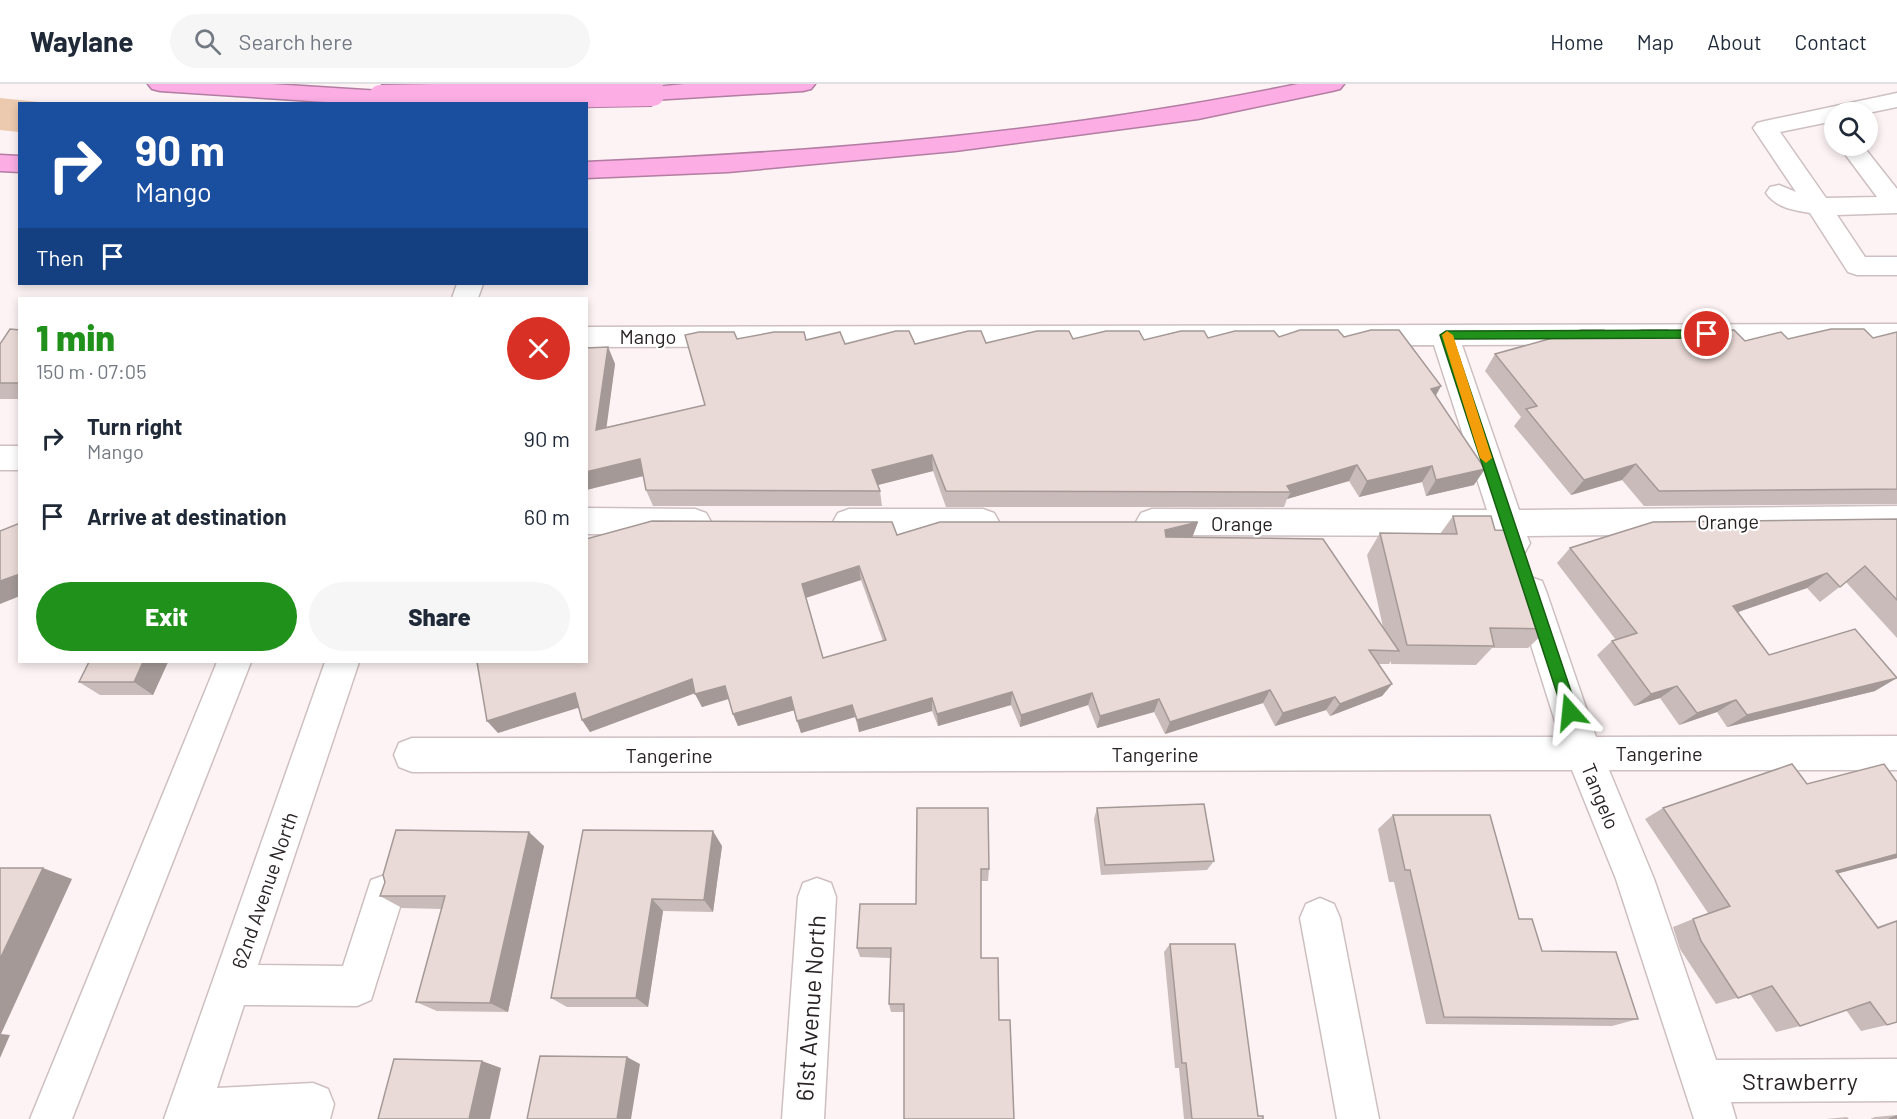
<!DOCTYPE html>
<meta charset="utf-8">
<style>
body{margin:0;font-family:Barlow,sans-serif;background:#f6f6f7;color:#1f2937;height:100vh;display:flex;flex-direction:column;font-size:22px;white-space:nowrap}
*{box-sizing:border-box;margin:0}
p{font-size:20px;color:#747a83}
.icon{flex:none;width:33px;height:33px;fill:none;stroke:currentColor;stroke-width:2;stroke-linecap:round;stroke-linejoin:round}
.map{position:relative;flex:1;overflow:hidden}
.side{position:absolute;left:18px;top:213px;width:570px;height:366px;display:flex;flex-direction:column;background:#fff;border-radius:0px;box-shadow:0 3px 9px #0003}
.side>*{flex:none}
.hud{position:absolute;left:18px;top:18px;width:570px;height:183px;border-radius:0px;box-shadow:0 3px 9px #0003;background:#1a4fa0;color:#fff;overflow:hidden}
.buttons{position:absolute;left:1824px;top:18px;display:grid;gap:12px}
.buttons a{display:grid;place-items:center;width:54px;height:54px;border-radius:50%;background:#fff;box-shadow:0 3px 9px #0003;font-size:30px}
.pin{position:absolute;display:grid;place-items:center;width:51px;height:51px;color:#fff;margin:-26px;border:3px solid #fff;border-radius:50%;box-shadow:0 2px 6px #0007}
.me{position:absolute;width:66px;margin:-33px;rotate:342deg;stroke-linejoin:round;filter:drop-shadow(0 0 4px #0008)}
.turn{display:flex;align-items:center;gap:21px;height:126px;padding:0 18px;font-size:27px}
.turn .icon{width:78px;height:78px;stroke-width:2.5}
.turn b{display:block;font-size:42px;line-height:51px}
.then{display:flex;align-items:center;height:57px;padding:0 18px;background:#0003;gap:12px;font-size:22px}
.round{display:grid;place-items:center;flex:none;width:63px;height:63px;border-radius:32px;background:#f6f6f7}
.headline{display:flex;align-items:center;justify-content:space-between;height:102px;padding:0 18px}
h1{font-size:36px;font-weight:800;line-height:45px;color:#20911a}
.button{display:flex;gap:12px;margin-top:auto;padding:12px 18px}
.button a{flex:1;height:69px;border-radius:36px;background:#20911a;color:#fff;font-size:24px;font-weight:800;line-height:69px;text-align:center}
.button a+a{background:#f6f6f7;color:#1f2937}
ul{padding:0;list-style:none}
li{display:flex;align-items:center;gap:18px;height:78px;padding:0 18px}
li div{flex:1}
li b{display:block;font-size:22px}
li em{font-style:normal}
header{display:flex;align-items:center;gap:36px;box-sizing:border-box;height:84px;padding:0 30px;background:#fff;border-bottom:2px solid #e0e1e3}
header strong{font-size:28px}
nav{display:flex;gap:33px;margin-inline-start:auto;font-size:21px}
.search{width:420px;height:54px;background:#f6f6f7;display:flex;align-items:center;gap:15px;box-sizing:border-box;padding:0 21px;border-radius:33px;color:#747a83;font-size:22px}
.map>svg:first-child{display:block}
.green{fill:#eccaaf}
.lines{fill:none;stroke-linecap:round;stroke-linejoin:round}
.minor-casing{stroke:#cebfc1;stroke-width:3}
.highway-casing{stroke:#b27da1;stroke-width:3}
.minor{fill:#fff;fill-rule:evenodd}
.highway{fill:#fbade4;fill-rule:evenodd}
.highway-bridge-casing{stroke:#b27da1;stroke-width:28;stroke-linecap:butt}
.highway-bridge{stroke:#fbade4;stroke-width:26}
.wall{fill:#c9bbb9;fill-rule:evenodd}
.shaded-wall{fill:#a49996}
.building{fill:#eadad7;stroke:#a49996;stroke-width:1.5;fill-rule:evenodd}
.route{fill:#20911a;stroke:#155e11;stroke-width:1.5}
.slow{fill:#f59e0b}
.labels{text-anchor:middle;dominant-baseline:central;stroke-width:4.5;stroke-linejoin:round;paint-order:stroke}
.street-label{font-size:20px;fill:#292324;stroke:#fff}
.near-street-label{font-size:24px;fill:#292324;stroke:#fff}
</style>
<header>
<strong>Waylane</strong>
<div class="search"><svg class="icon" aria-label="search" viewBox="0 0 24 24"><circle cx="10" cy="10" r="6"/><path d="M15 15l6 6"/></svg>Search here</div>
<nav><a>Home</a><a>Map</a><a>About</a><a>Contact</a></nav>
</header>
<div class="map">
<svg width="1897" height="1035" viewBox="0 0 1897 1035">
<rect width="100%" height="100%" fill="#fdf3f5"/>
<path class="green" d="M0,14L49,19L20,20L19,48L0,46Z"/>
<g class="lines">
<defs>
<g id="minor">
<path d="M1897,9V23L1868,29L1834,28V37L1780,48L1826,114L1877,113L1839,62H1863L1897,105V129L1837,131L1865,173H1897V191H1857L1848,188L1810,129C1794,126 1776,124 1766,109L1770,103L1779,101L1796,108L1753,44L1757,39L1765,37Z"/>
<path d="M457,200H483L478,214H452Z"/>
<path d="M1897,240V260L1462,261L1519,426L1897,422V448L1527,452L1530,459L1525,468L1514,472L1503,468L1496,452L1152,451L1141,447L1136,438L1141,429L1152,425L1487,426L1434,261L586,263V243Z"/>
<rect x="0" y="362" width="20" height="24"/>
<path d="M586,424L695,425L706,429L711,438L706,447L695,451L586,450Z"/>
<path d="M849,425H983L994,429L999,438L994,447L983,451H849L838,447L833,438L838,429Z"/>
<path d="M1530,493L1542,497L1546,507L1596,653L1897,652V686H1609L1654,795L1716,976L1897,975V1017L1731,1018L1736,1035H1694L1616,795L1572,686L412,688L399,683L394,671L399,659L412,654L1560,653L1514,507L1518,497Z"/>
<path d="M217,578H251L72,1035H30Z"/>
<path d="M325,578H359L258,881L343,882L371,796L385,791L399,796L404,810L371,916L357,922L244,921L217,1004L313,999L328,1005L334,1020L330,1035H164Z"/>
<path d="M817,794L831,799L836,813L824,1035H782L798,813L803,799Z"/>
<path d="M1320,814L1334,820L1340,834L1379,1035H1337L1300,834L1306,820Z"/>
</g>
<g id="highway">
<path d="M148,0H271L381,7L389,9L393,14L387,20H356L160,7L152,5Z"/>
<path d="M685,0H815L811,5L803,7L652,16L644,14L640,9L644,4Z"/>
<path d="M1298,0H1344L1340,5L1332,7L1198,35L955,67L728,88L586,94V78C824,68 1065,48 1298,0Z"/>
<path d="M0,71L20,72V88L0,87Z"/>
</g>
</defs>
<use href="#minor" class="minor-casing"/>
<use href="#highway" class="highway-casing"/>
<use href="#minor" class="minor"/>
<use href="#highway" class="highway"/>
<defs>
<path id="highway-bridge" d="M381,14L652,9"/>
</defs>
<use href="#highway-bridge" class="highway-bridge-casing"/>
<use href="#highway-bridge" class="highway-bridge"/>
</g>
<g class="wall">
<path d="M20,246V315H0V260Z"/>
<path d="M1897,248V420L1644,422L1622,396L1571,411L1514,342L1521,333L1485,287L1495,270L1611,253H1674L1745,257L1788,255L1873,254Z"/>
<path d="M1279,253H1344L1436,312L1474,401L1426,412L1422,398L1359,413L1349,397L1287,415L1284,423H946L933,387L878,401L880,407L882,422H653L646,406L644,392L586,406L608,263L615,280L606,343L705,321L737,255L806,256L845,260H915L986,259L1073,255L1144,256L1208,254Z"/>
<path d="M1453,432L1495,446L1548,545L1528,564H1492L1476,581L1391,580V577L1389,580H1378L1392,600L1382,612L1330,632L1326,626L1275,642L1263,619L1165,650L1154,628L1097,644L1088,621L1020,643L1011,621L938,642L932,627L859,648L855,633L801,649L795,626L738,642L733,630L729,615L702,623L695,609L590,648L582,636L578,623L498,649L897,451L1198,438L1192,454L1383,543L1367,471L1380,449L1440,450ZM861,496L883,557L823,574L806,514Z"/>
<path d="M1897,435V554L1846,498L1820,518L1807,504L1738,528L1769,571L1875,607L1727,643L1717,628L1679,641L1660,614L1634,622L1597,571L1612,557L1616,556L1557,479L1570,464Z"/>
<path d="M89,578H168L153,611H100L79,598Z"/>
<path d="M1897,698V774L1838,789L1877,843L1897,836V938L1887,941L1861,947L1846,926L1800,942L1776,948L1750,910L1716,920L1680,865L1673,843L1708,829L1645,735L1663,724L1807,700Z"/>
<path d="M917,724L989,785L988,797H981V874L999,936L1014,1035L904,928H891L889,920L891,874L860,873L857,864L916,820Z"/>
<path d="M1097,724L1214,777L1207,786L1101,791L1094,735Z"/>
<path d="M1393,731L1519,835L1542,867L1638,935L1612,942L1426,940L1394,798H1389L1378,745Z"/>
<path d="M583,746L722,762L713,828L663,827L648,923H567L551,914Z"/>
<path d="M544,762L508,928L437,927L416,918L442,825L402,824L380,812Z"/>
<path d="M1170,860L1258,1032L1263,1035H1184L1179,984H1175L1164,868Z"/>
<path d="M1897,1031V1035H1870L1875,1033Z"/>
<path d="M1847,1033L1849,1035H1826Z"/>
</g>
<g class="shaded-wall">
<path d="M608,263L615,280L604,362L596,346Z"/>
<path d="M1441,302L1432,319L1431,305Z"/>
<path d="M932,371L933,387L874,402L872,386Z"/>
<path d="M640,375L647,391L586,406V388Z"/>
<path d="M1636,380L1622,396L1571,411L1584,396Z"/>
<path d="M1357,381L1349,397L1287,415L1291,408L1287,402Z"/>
<path d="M1432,382L1422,398L1359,413L1367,397Z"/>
<path d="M1485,385L1474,401L1426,412L1436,396Z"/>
<path d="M1198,438L1192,454L1160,461L1165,446Z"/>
<path d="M859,482L861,496L805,514L802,500Z"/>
<path d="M1827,489L1807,504L1715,536L1733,522Z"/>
<path d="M20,490V512L0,520V497Z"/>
<path d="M143,578H168L153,611L134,598Z"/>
<path d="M1897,594L1875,607L1727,643L1747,631Z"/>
<path d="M692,595L698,608L590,648L582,636Z"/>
<path d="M1392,600L1382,612L1330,632L1340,620Z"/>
<path d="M725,602L731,614L702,623L695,610Z"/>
<path d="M1677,602L1660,614L1634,622L1651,610Z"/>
<path d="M1270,606L1263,619L1165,650L1170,638Z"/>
<path d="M1012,608L1011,621L938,642L937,630Z"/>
<path d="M575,609L584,622L498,649L487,637Z"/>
<path d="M1092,609L1088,621L1020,643L1021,631Z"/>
<path d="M791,613L795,626L738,642L733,630Z"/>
<path d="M1335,613L1326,626L1275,642L1283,629Z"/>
<path d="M932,614V627L859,648L857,636Z"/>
<path d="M1159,615L1154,628L1097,644L1100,632Z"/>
<path d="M1736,616L1717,628L1679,641L1697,629Z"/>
<path d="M852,621L855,633L801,649L797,637Z"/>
<path d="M713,747L722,762L713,828L704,816Z"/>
<path d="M529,748L544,762L508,928L490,919Z"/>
<path d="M1897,770V774L1813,796L1836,787Z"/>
<path d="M43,784L72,795L1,950L10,951L0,974V875Z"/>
<path d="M652,815L663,827L648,923L636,914Z"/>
<path d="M627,973L640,980L631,1035H617Z"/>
<path d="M482,977L501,984L490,1035H469Z"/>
</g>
<g class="building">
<path d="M10,245L20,246V299H0V260Z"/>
<path d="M1831,245H1864L1873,254L1897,248V405L1659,407L1636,380L1584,396L1526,325L1537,322L1495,270L1581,246H1604L1611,253L1642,246H1668L1674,253L1703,246H1734L1745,257L1781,248L1788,255Z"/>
<path d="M1300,246H1338L1344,253L1371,246H1399L1441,302L1431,305L1485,385L1436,396L1432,382L1367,397L1357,381L1287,402L1291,408L946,407L932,371L872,386L880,407L646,406L640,375L586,388V264L608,263L596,346L705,321L685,251L699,248H734L737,255L774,248H804L806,256L840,248L845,260L896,247H909L915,260L968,247H981L986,259L1037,247H1069L1073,255L1106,247H1139L1144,256L1181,247H1204L1208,254L1235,247H1274L1279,253Z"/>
<path d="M1453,432H1491L1495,446L1517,447L1548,545L1490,544L1494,562L1407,561L1380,449L1457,450Z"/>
<path d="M1897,435V516L1865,482L1840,503L1827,489L1733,522L1769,571L1855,545L1897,594L1747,631L1736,616L1697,629L1677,602L1651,610L1612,557L1637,549L1570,464L1653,438Z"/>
<path d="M652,437L892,438L897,451L940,438H1198L1165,446L1166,453L1323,455L1399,567L1369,566L1392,600L1340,620L1335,613L1283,629L1270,606L1170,638L1159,615L1100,632L1092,609L1021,631L1012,608L937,630L932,614L857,636L852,621L797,637L791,613L733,630L725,602L695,610L692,595L582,636L575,609L487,637L477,578H586V455ZM859,482L886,556L823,574L802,500Z"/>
<path d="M20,439V490L0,497V447Z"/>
<path d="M89,578H143L134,598H79Z"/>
<path d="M1792,680L1807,700L1884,680L1897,698V770L1836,787L1878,844L1897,837V938L1887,941L1870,918L1800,942L1772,902L1738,914L1701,857L1693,835L1730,822L1663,724Z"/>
<path d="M1204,720L1214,777L1105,781L1097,724Z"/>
<path d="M917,724H988L989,785H981V874H998L999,936H1010L1014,1035H904V920H889L891,864H857L860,820H916Z"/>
<path d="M1393,731H1490L1519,835H1532L1542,867L1616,868L1638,935L1444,933L1410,786H1405Z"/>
<path d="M396,746L529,748L490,919L416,918L445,812H380L385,798L383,791Z"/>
<path d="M583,746L713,747L704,816L652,815L636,914H551Z"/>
<path d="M0,784H43L0,875Z"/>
<path d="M1170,860H1235L1258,1032H1263V1035H1192L1186,979H1182Z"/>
<path d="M540,972L627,973L617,1035H527Z"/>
<path d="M394,975L482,977L469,1035H378Z"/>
<path d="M1897,1032V1035H1889Z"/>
</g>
<path class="route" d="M1707,246L1713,250L1707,254L1453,255L1578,628L1575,632L1570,634L1565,632L1563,628L1440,251L1446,247Z"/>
<path class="slow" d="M1447,247L1453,251L1492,374L1486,379L1480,374L1442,251Z"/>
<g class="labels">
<g class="street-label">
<text x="648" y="252">Mango</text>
<text transform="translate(1728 437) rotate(-1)">Orange</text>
<text x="1242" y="439">Orange</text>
<text x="1659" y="669">Tangerine</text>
<text x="1155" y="670">Tangerine</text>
<text x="669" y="671">Tangerine</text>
<text transform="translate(1601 712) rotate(68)">Tangelo</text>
<text transform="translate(264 806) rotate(-71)">62nd Avenue North</text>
</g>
<g class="near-street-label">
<text transform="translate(810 924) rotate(-86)">61st Avenue North</text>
<text x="1800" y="996">Strawberry</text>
</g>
</g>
</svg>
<div class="buttons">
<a><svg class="icon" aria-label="search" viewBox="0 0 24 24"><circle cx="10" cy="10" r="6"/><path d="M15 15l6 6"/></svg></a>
</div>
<div class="pin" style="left:1707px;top:250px;background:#d93025"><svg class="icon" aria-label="arrive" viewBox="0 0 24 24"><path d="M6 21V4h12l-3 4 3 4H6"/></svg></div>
<svg class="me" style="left:1570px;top:628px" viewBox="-20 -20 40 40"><path d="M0-17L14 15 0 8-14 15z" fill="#20911a" stroke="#fff" stroke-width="4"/></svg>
<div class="hud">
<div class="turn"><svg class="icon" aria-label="right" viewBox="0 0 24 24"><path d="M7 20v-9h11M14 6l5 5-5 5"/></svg><div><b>90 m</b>Mango</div></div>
<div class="then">Then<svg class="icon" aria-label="arrive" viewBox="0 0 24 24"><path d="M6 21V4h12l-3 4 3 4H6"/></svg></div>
</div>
<section class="side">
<div class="headline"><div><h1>1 min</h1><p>150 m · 07:05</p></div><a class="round" style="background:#d93025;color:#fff"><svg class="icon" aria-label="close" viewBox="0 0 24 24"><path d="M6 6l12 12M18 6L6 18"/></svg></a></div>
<ul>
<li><svg class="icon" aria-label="right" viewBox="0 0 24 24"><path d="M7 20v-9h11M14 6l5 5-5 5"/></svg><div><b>Turn right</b><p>Mango</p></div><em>90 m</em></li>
<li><svg class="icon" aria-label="arrive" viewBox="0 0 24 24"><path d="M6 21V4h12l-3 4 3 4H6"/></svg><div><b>Arrive at destination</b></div><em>60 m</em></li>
</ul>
<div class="button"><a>Exit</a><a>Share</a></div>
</section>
</div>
